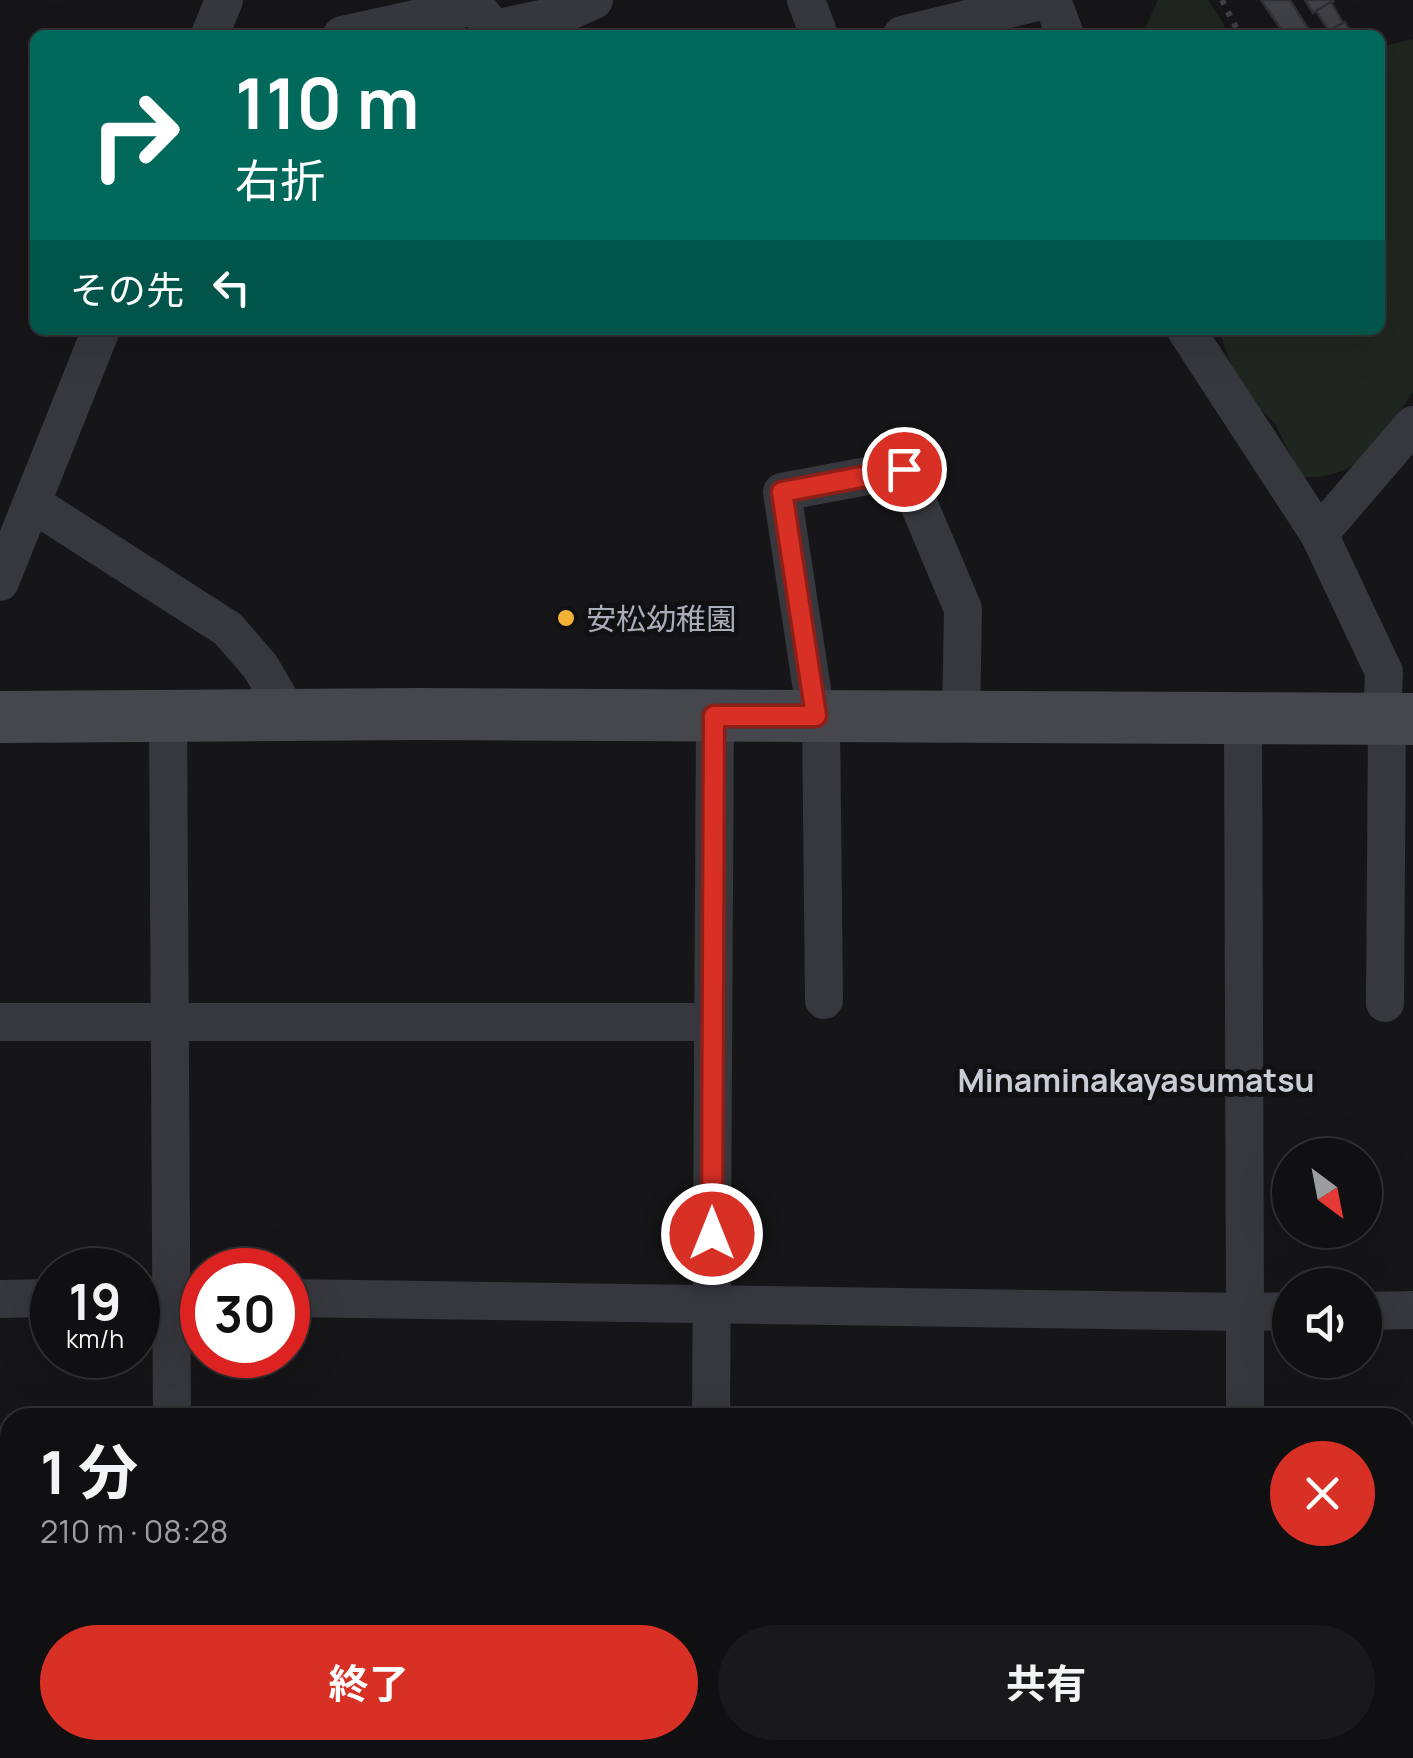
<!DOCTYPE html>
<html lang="ja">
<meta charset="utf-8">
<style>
body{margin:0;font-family:Manrope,"Noto Sans JP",sans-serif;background:#19191b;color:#f1f3f6;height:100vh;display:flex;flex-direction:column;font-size:38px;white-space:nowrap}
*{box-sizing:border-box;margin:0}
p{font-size:32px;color:#9c9d9f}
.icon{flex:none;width:55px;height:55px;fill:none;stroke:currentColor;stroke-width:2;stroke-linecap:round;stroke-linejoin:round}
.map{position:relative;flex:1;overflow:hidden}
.details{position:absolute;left:0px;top:1408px;width:1415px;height:352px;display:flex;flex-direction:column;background:#101012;border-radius:30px 30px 0 0;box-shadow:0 10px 40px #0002,0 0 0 2px #303032}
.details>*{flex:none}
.banner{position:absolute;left:30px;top:30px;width:1355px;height:305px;border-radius:15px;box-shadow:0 10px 40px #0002,0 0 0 2px #303032;background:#00695c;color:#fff;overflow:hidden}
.needle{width:65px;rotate:148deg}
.fabs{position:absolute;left:1272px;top:1138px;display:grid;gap:20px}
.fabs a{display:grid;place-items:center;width:110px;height:110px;border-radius:50%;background:#101012;box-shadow:0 10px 40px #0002,0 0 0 2px #303032;font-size:50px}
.speed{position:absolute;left:30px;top:1248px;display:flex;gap:20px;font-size:50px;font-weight:700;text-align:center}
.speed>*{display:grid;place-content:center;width:130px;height:130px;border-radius:50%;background:#101012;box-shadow:0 10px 40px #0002,0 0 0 2px #303032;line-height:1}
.speed small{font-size:25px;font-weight:400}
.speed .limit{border:15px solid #d22;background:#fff;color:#111}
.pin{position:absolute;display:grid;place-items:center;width:85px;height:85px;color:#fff;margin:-42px;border:5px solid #fff;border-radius:50%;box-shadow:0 2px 10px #0007}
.me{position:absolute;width:110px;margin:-55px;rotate:0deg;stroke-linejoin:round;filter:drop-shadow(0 0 8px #0008)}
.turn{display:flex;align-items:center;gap:35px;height:210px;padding:0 40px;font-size:45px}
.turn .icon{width:130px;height:130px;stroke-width:2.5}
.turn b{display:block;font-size:70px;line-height:85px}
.then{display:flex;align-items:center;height:95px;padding:0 40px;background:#0003;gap:20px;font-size:38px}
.round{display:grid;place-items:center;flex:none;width:105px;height:105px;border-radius:52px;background:#19191b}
.head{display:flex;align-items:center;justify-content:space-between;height:170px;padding:0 40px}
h1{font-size:60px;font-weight:700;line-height:75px}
.cta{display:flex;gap:20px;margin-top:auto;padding:20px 40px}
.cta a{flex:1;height:115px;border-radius:60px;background:#d93025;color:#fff;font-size:40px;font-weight:700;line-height:115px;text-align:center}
.cta a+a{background:#19191b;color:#f1f3f6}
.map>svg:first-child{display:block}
.green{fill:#1e261f}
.building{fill:#404145;stroke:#303034;stroke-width:2.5}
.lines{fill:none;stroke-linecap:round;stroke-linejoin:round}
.path{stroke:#3d3f44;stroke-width:6;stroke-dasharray:5 8;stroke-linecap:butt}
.street{stroke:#37383d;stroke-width:38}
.secondary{stroke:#45474d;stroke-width:52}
.route-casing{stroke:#8d1f18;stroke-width:25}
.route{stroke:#d93025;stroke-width:18}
.poi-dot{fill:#f2b134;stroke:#111113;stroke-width:4}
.labels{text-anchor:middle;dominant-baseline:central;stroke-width:10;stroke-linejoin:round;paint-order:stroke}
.poi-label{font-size:30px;fill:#a8adb8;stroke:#111113;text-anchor:start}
.neighbourhood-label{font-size:32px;font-weight:bold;fill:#c9ccd4;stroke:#111113}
</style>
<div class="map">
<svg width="1413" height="1758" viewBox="0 0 1413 1758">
<rect width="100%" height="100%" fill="#161618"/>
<g class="green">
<path d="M1158,0H1208L1223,23L1227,35H1125L1144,31Z"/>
<path d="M1413,39V392C1381,437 1365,480 1301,477L1275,423L1252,401L1239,383L1218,330H1380V47Z"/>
</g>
<g class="building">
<path d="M1261,0H1290L1309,30L1302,35H1285Z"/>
<path d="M1305,0H1332L1333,1L1313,13Z"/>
<path d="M1331,2L1343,23L1329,31L1316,11Z"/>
<path d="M1345,22L1352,35H1325L1324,33Z"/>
</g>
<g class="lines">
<path class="path" d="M1222,0L1240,35"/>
<g class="street">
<path d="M806,0L819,35"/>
<path d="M1052,0L1065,35"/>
<path d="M210,35L224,0"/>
<path d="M342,35L475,6L494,29L560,15L594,0"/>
<path d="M902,35L1045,0"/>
<path d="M1186,330L1319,534L1384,672L1382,719"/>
<path d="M32,503L228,629L260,666L289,715"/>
<path d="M1319,534L1413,425"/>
<path d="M0,582L101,330"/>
<path d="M168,716L172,1418"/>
<path d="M816,716L782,492L904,469L963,609L961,717"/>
<path d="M821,716L824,1000"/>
<path d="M1385,1003L1387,719"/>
<path d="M0,1022H713"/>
<path d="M138,1297H202"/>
<path d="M288,1298L1245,1312L1243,718"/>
<path d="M0,1299L52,1298"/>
<path d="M1365,1311L1413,1310"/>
<path d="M711,1418L715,715"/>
<path d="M1245,1418V1312L1290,1311"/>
<path d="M174,1750V1758"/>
<path d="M710,1758V1750"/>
<path d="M1242,1758V1750"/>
</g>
<path class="secondary" d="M0,717L419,714L1413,719"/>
</g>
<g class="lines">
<defs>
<path id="route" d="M712,1234L714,716H816L782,492L904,469"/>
</defs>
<use href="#route" class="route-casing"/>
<use href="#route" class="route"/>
</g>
<circle class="poi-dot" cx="566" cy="618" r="10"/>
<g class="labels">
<g class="poi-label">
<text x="586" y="618">安松幼稚園</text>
</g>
<g class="neighbourhood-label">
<text x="1136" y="1080">Minaminakayasumatsu</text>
</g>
</g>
</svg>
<div class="fabs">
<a><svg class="needle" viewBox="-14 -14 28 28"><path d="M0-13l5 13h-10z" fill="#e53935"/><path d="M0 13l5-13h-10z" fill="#9c9d9f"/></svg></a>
<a><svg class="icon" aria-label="sound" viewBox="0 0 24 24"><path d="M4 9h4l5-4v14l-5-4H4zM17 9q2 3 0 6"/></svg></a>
</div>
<div class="speed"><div>19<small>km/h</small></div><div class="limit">30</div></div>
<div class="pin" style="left:904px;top:469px;background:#d93025"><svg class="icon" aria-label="arrive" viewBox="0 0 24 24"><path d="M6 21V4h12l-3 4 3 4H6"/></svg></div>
<svg class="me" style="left:712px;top:1234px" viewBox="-20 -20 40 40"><circle r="17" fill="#d93025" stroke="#fff" stroke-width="3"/><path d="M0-11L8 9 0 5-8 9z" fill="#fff"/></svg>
<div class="banner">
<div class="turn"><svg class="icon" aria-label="right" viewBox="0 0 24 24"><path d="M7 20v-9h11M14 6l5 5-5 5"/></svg><div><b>110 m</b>右折</div></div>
<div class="then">その先<svg class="icon" aria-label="left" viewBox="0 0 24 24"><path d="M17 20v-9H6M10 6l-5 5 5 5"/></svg></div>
</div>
<section class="details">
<div class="head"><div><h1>1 分</h1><p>210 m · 08:28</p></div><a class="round" style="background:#d93025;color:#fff"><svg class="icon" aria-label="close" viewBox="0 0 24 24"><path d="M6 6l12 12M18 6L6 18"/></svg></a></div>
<div class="cta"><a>終了</a><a>共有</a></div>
</section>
</div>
